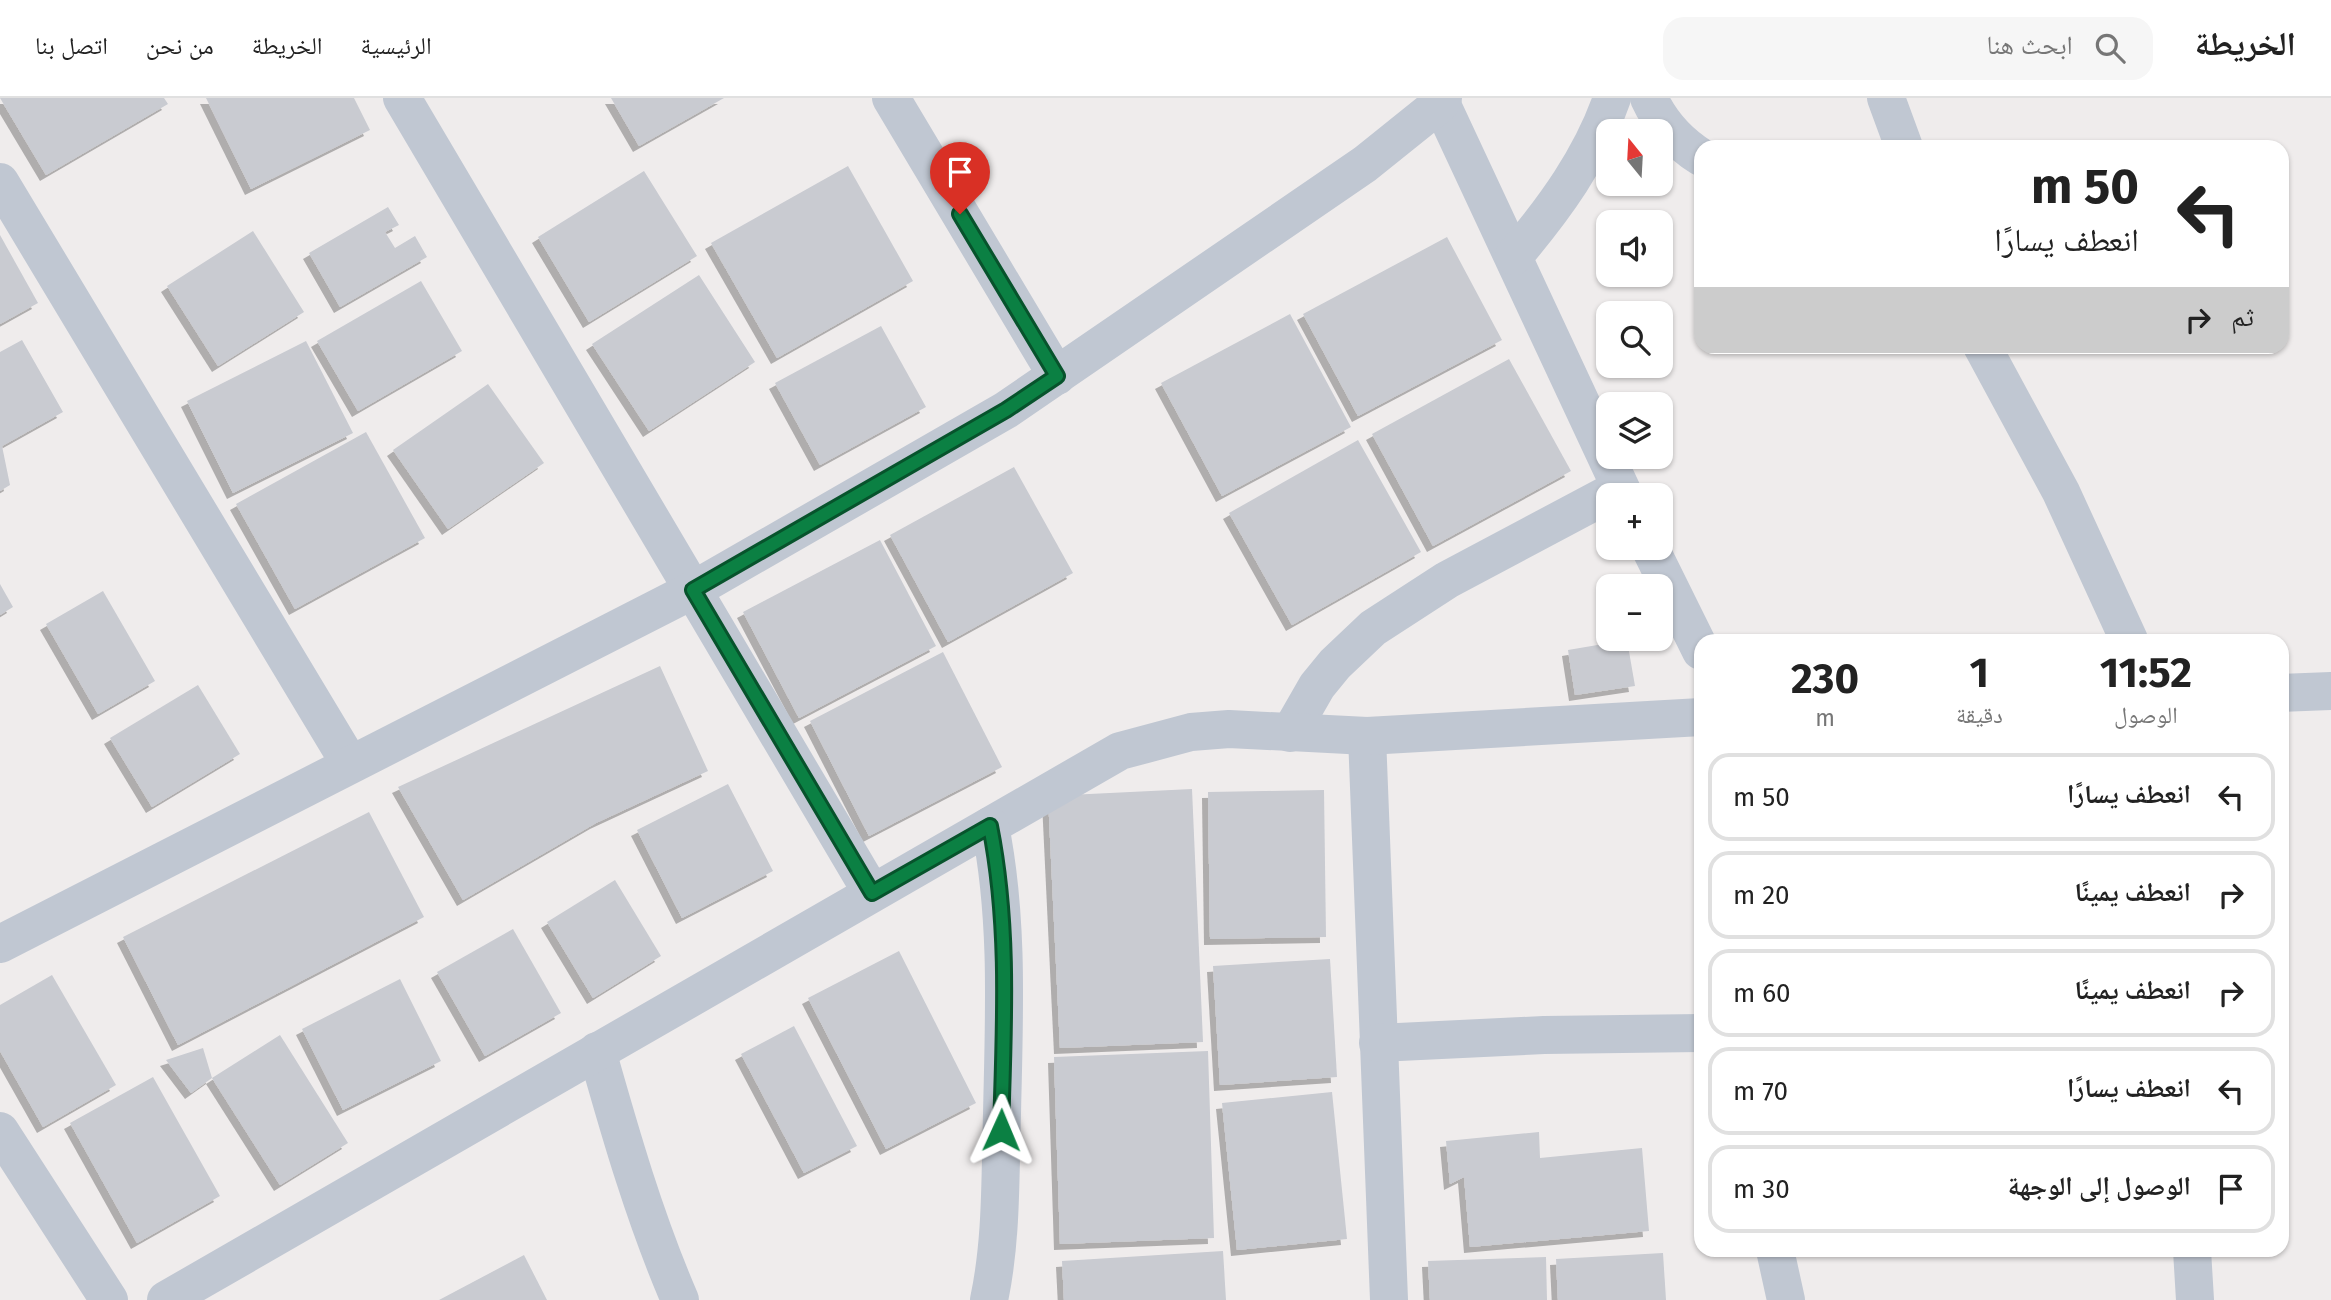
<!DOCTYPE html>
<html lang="ar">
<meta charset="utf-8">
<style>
body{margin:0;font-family:"Fira Sans","Noto Naskh Arabic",sans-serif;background:#f6f6f6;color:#222;direction:rtl;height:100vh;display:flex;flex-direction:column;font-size:26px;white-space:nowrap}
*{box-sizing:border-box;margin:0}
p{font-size:23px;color:#767676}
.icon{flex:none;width:38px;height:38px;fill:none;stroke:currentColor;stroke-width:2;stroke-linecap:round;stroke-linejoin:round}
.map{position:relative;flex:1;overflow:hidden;direction:ltr}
.drawer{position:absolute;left:1694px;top:536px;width:595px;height:623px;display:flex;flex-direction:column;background:#fff;border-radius:21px;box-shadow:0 2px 5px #0004;direction:rtl}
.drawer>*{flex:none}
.guide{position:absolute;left:1694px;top:42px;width:595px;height:214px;border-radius:21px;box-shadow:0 2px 5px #0004;direction:rtl;background:#fff;color:#222;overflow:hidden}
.needle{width:46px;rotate:342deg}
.controls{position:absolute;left:1596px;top:21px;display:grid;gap:14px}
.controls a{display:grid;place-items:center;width:77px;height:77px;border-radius:14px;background:#fff;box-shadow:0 2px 5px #0004;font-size:35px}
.pin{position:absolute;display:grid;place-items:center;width:60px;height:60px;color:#fff;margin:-72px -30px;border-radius:50% 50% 50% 0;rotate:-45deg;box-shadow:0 0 7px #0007}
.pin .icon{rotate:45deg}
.me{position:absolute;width:77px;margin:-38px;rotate:1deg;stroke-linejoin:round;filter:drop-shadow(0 0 5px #0008)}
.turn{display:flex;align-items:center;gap:24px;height:147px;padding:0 35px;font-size:32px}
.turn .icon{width:91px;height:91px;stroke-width:2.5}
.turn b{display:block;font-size:49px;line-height:60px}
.then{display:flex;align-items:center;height:66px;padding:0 35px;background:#0003;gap:14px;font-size:26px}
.eta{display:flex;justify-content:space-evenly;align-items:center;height:119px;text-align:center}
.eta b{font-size:42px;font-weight:700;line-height:49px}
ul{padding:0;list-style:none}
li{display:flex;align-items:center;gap:21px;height:88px;margin:0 14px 10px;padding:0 21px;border:4px solid #e0e0e0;border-radius:21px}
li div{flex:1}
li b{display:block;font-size:26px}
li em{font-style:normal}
header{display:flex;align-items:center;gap:42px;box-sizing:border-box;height:98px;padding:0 35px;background:#fff;border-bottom:2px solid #e0e0e0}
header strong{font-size:33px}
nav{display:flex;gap:38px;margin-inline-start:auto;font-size:24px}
.search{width:490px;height:63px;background:#f6f6f6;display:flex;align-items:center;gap:18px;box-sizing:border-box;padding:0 24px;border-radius:21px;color:#767676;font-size:26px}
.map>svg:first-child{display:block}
.building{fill:#c9cbd1;filter:url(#shadow)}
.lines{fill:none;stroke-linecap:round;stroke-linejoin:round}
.minor{stroke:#c0c7d2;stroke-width:38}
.route-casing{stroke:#07532c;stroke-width:18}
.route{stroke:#0b8043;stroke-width:12}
</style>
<header>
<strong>الخريطة</strong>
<div class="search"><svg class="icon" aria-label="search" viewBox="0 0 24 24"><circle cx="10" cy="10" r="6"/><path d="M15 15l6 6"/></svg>ابحث هنا</div>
<nav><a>الرئيسية</a><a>الخريطة</a><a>من نحن</a><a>اتصل بنا</a></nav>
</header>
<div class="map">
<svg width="2331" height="1202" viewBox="0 0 2331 1202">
<defs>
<filter id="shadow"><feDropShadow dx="-6" dy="6" stdDeviation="0" flood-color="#0004"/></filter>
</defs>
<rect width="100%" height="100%" fill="#efecec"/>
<g class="building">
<path d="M0,0H164L168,6L46,77Z"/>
<path d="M206,0H354L370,32L251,91Z"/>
<path d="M611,0H724L639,48Z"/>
<path d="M848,68L913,183L777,260L711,145Z"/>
<path d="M644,73L697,158L589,224L538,139Z"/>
<path d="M388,109L399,127L385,134L395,150L415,138L427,159L340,209L309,155Z"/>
<path d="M253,133L304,214L218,268L167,188Z"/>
<path d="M0,137L38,205L0,226Z"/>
<path d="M1447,139L1502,242L1358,318L1303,216Z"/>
<path d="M699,177L755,264L649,333L592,246Z"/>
<path d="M421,183L462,253L358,313L317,243Z"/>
<path d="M1290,216L1351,329L1222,398L1161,285Z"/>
<path d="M881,228L926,309L820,367L775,285Z"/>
<path d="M22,242L63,314L2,348L10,387L0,393V254Z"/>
<path d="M306,243L353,335L233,395L187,303Z"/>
<path d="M1509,261L1571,373L1433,448L1372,336Z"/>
<path d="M488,286L544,365L448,431L393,352Z"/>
<path d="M366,334L425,440L295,511L236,406Z"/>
<path d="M1358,342L1421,454L1292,527L1229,415Z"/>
<path d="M1014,369L1073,475L948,544L890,437Z"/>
<path d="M880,442L936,548L799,620L743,514Z"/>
<path d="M0,486L13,509L0,517Z"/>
<path d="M103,493L155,583L98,616L46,526Z"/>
<path d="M1627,542L1635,588L1575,597L1568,552Z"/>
<path d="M943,554L1002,669L869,738L810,623Z"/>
<path d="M660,568L708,673L596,725L463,802L398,689Z"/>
<path d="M198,587L240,656L152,709L110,640Z"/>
<path d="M728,686L773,773L682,820L637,732Z"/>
<path d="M1192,691L1203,944L1060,950L1048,698Z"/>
<path d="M1324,692L1326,839L1210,841L1208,694Z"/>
<path d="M369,714L424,819L178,947L123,839Z"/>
<path d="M615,782L661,858L593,900L547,824Z"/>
<path d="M513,831L561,915L485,958L437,874Z"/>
<path d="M899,853L976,1005L886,1051L808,900Z"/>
<path d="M1330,861L1337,979L1220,987L1213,868Z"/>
<path d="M52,877L116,987L43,1029L0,953V907Z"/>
<path d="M400,881L441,963L343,1012L302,931Z"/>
<path d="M794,928L857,1048L804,1075L741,956Z"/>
<path d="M280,937L348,1045L280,1087L212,980Z"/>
<path d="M203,950L212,980L191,995L166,962Z"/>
<path d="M1208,953L1214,1140L1060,1146L1054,959Z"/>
<path d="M153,979L220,1098L137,1145L70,1025Z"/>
<path d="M1332,994L1347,1141L1237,1152L1222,1005Z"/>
<path d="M1539,1034L1540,1060L1642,1050L1649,1133L1470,1149L1464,1079L1450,1086L1446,1043Z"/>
<path d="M1223,1153L1226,1202H1064L1062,1163Z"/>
<path d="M1663,1155L1666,1202H1558L1556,1161Z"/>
<path d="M524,1157L547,1202H439Z"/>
<path d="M1546,1159L1547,1202H1430L1428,1163Z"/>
</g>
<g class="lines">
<g class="minor">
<path d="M402,0L872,795"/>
<path d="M891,0L1057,278"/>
<path d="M1649,0C1660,24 1679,45 1701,59"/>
<path d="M1886,0L1904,49"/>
<path d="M1441,5L1624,397"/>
<path d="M0,84L350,666"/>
<path d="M1514,158C1554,111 1592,59 1612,0"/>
<path d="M1982,248L2061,394L2129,542"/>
<path d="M1650,450L1701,553"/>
<path d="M2282,595L2331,593"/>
<path d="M1290,635L1317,588L1335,566L1373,530L1447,482L1620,390"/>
<path d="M1367,638L1389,1202"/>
<path d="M0,846L693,492L1006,312L1365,66L1441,5L1443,0"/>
<path d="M1378,945L1544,937L1701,935"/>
<path d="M597,953C621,1038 645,1121 680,1202"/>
<path d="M0,1033L109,1202"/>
<path d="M1775,1152L1786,1202"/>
<path d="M2192,1152L2195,1202"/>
<path d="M166,1202L1120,653L1191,634L1229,631L1367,638L1701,619"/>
<path d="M989,1202C1002,1141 1000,1078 1002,1016C1004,920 1009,823 990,728"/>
</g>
</g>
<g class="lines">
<defs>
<path id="route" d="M960,116L1057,278L1006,312L693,492L872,795L990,728C1010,828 1004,931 1001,1032"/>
</defs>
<use href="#route" class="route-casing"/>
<use href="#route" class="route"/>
</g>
</svg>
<div class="controls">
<a><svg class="needle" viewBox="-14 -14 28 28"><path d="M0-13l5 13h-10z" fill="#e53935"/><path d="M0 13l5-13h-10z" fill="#767676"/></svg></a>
<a><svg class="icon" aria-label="sound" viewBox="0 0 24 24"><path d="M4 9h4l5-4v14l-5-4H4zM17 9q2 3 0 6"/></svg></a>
<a><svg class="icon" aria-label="search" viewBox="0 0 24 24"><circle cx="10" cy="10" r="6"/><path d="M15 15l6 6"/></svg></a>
<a><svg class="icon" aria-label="layers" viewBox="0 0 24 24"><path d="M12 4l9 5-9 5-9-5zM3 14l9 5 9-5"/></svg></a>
<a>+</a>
<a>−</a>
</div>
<div class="pin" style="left:960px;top:116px;background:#d93025"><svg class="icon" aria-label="arrive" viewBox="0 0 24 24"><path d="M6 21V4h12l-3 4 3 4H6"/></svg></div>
<svg class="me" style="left:1001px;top:1032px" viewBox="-20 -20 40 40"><path d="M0-17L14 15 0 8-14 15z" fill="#0b8043" stroke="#fff" stroke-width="4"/></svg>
<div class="guide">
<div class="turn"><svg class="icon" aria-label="left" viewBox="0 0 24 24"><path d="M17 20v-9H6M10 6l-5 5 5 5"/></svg><div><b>50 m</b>انعطف يسارًا</div></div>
<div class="then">ثم<svg class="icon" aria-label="right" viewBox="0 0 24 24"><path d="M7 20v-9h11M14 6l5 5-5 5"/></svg></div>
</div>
<section class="drawer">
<div class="eta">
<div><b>11:52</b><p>الوصول</p></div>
<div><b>1</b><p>دقيقة</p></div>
<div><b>230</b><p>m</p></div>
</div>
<ul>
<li><svg class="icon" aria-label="left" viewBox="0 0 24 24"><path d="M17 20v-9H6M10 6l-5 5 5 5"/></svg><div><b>انعطف يسارًا</b></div><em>50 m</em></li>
<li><svg class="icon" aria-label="right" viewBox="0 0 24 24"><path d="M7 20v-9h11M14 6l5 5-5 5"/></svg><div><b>انعطف يمينًا</b></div><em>20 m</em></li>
<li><svg class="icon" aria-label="right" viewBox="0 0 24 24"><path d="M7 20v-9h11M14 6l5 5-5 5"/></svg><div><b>انعطف يمينًا</b></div><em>60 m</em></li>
<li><svg class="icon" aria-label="left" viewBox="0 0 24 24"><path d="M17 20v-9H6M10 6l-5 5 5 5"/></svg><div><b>انعطف يسارًا</b></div><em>70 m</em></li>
<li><svg class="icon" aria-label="arrive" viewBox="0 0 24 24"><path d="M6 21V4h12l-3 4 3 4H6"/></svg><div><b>الوصول إلى الوجهة</b></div><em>30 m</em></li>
</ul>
</section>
</div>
